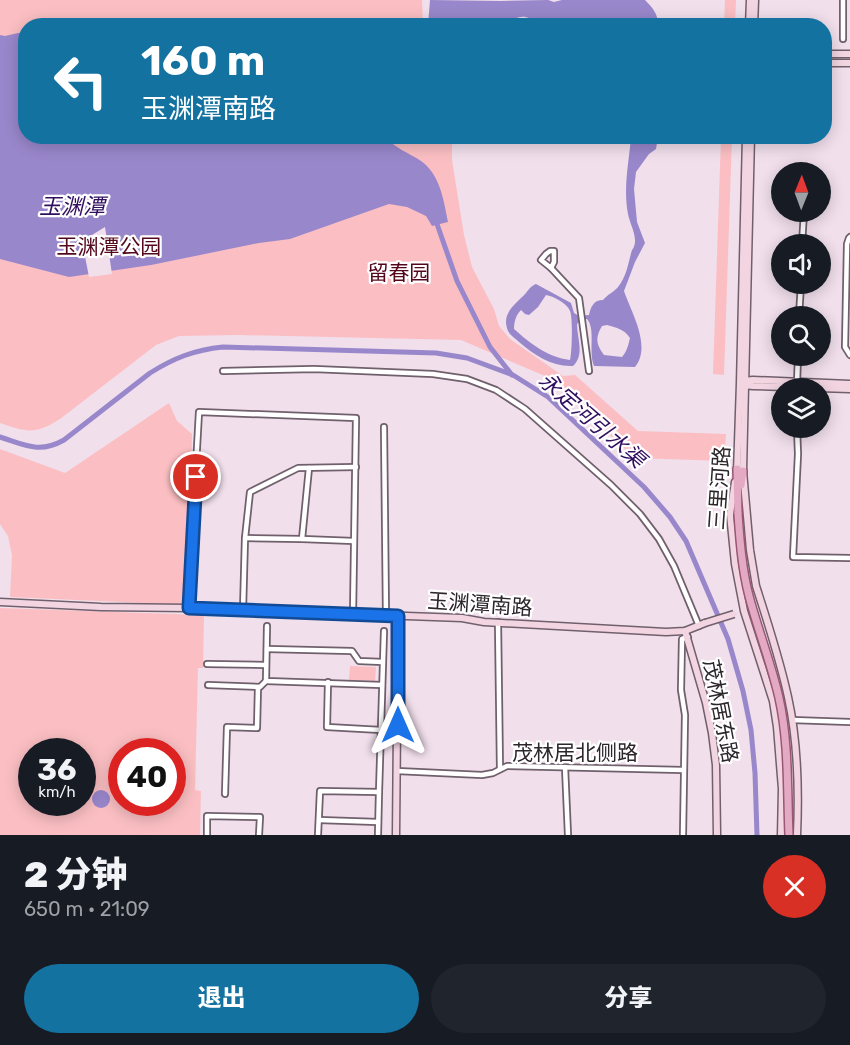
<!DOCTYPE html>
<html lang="zh">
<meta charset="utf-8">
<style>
body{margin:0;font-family:Rubik,"Noto Sans SC",sans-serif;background:#20242c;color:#f1f3f6;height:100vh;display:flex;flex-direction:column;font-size:22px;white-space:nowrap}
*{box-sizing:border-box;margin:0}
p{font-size:20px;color:#9ea1a6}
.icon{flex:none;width:33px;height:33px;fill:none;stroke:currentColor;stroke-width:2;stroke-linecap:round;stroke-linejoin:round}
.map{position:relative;height:835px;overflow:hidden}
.side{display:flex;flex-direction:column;background:#171b24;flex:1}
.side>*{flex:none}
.banner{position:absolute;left:18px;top:18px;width:814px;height:126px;border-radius:24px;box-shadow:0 3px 15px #0003;background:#1372a0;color:#fff;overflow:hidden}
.needle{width:39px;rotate:1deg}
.controls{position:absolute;left:771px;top:162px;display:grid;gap:12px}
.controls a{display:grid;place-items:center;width:60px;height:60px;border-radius:50%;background:#171b24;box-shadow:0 3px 15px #0003;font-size:30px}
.speed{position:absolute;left:18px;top:738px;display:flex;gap:12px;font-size:30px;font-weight:700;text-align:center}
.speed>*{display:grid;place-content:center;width:78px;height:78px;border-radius:50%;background:#171b24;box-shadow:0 3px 15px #0003;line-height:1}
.speed small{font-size:15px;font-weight:400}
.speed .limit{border:9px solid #d22;background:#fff;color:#111}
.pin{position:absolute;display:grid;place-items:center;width:51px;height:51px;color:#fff;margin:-26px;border:3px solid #fff;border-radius:50%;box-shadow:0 2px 6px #0007}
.me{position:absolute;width:66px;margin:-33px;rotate:0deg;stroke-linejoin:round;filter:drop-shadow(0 0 4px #0008)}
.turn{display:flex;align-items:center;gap:21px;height:126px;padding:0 24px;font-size:27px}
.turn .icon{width:78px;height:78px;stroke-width:2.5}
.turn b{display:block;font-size:42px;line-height:51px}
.round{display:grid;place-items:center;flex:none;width:63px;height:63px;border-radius:32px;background:#20242c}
.headline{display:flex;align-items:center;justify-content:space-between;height:102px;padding:0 24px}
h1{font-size:36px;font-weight:800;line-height:45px}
.primary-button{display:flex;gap:12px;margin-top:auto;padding:12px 24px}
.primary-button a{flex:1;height:69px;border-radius:36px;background:#1372a0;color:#fff;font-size:24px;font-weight:800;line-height:69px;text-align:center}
.primary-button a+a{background:#20242c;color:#f1f3f6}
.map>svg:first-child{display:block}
.green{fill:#fbbfc3;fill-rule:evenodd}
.water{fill:#9987cb;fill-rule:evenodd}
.pier{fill:#f1dfec}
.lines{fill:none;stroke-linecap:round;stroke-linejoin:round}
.canal{stroke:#9987cb;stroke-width:5}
.street-casing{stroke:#70606c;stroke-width:8}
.secondary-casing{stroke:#70606c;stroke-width:9}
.primary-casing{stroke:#985774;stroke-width:10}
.street{stroke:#fff;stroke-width:4.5}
.secondary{stroke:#f2d5e1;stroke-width:6}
.primary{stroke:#e4aac3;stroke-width:7}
.secondary-bridge-casing{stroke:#70606c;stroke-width:9;stroke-linecap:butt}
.primary-bridge-casing{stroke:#985774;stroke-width:10;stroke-linecap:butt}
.secondary-bridge{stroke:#f2d5e1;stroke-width:6}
.primary-bridge{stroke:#e4aac3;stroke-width:7}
.route-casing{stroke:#114b97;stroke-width:15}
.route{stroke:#1a73e8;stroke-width:10}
.labels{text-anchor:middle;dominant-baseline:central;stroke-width:4.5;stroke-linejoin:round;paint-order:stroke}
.park-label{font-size:21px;fill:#53081b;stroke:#fff}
.street-label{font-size:21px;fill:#2c262b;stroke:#fff}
.water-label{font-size:22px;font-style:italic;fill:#310f60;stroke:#fff}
</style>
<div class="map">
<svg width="850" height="835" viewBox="0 0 850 835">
<rect width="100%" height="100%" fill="#f1dfec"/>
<g class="green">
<path d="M0,0H422L423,25L26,26V136L452,137V160L464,235L472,267L494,309L499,326L510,339L563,376L575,375L638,431L726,434L724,461L635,458L545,376L461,340L238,335L179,336L156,345L60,419C35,435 26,432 0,423Z"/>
<path d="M725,0H736L735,25H724Z"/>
<path d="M721,137H732L724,375L713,374Z"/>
<path d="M169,403L177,421L192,434L188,605L10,597L12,555L8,536L0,524V449L65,473Z"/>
<path d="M0,608L204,615L203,668H198L195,790L201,791L200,835H0ZM32,752H82V802H32ZM122,752H172V802H122Z"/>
<path d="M350,666L376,667L375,681L349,680Z"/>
</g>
<g class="water">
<path d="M430,0L501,1L548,0L554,2L562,0H645C653,8 658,14 658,25H538C526,13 518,15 505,25H428Z"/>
<path d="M18,33H25L26,136L385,137C395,148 409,153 421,161C440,174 444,201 448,222L432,226L426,216L407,207L389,204L290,239L259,243L151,265L69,277L0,259V35L5,36Z"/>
<path d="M631,137L655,136L657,143L656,149L649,154L636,172L634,189L637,222L645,243L635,262L624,291C631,312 652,346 635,367L594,366C588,352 596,329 587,319L581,320L577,324C577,338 585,355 573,366C552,367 534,355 519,342C515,338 508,334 507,328C502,312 517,303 526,293C529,289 531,286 536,284L571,303L574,313L579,316L589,315C591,306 594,300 603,300C608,294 614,292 618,287C627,276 628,263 632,250C640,240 630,225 628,214C623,188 629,162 631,137ZM546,295C553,296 567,303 570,311C573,318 572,352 570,360C547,357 531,344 514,329C514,322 516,315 521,310L525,314L529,315L538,307ZM607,325C617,328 624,329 630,338C628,346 627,351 622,357L604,355C596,344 595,338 602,326Z"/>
<circle cx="101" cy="799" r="9"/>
</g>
<path class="pier" d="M105,227L112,274L89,277L82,241Z"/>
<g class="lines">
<g class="canal">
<path d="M437,224L457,281L490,347L512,375"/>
<path d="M0,437C25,445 39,454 64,440L150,373C174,358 194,350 223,347L436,353L467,358L513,375L548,397L644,487L670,517L686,541L728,639L743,691L751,730L755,773L757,835"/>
</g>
<defs>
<g id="street">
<path d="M843,0V39"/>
<path d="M850,237L849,238L847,244L845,347L850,355"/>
<path d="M802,244L804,212"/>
<path d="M550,251H554V262L551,268L541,260L546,254Z"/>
<path d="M551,268L579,298L589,371"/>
<path d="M799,316L801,284"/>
<path d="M223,371L314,369L433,374L467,379L496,390L525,409L611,485L640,514L659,539L674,566L699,626"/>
<path d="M797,383L798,356"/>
<path d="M384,427L386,616"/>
<path d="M797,428L798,454L793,557L850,558"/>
<path d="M245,538L302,539L309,468"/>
<path d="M302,539L354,541"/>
<path d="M188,608L199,412L356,418L353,615"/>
<path d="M243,610L245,538L250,492L298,468L356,467"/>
<path d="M498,622L500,769"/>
<path d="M267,626L266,681L382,685"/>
<path d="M267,649L352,651L359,661L383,662"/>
<path d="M207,664L266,665"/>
<path d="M328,682L327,727L381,730"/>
<path d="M208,685L260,687L266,681"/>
<path d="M792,720L850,722"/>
<path d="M565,767L568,835"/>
<path d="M397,771L482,775L493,773L507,766L683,770"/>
<path d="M225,794L227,727L257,728L258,687"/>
<path d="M319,820L378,822"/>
<path d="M207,835V816L260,817L259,835"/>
<path d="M318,835L320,791L379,792L384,631"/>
<path d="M378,835L379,792"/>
<path d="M683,835L685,715L681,690L682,639L688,637"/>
</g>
<g id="secondary">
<path d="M749,26L750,0"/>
<path d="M754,26L755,0"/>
<path d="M825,54H850"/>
<path d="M825,63H850"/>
<path d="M751,136L743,471L750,550L756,586C768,623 780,660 788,697C798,742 799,789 797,835"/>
<path d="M743,381L753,380L850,384"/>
<path d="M743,385L753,386L850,389"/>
<path d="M737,472L740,383L746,136"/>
<path d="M735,482L730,514L735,564L744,611L773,701L777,727L782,789L781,835"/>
<path d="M0,602L101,607L188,608L462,618L484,622L666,632L685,631L705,623"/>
<path d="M685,631L706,703L712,733L716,765L717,835"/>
<path d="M396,835L398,616"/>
</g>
<g id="primary">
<path d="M737,469L738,514"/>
<path d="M741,485L743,471"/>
</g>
</defs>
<use href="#street" class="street-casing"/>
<use href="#secondary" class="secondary-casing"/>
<use href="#primary" class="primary-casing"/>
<use href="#street" class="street"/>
<use href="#secondary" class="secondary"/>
<use href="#primary" class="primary"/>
<defs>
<path id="secondary-bridge" d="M705,623L734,614"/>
<path id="primary-bridge" d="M738,514C740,542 742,569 749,596C758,630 771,663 779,698C789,743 787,789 789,835"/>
</defs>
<use href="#secondary-bridge" class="secondary-bridge-casing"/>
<use href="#primary-bridge" class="primary-bridge-casing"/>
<use href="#secondary-bridge" class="secondary-bridge"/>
<use href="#primary-bridge" class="primary-bridge"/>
</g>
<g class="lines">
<defs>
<path id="route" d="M196,477L189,608L398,616V725"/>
</defs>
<use href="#route" class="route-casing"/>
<use href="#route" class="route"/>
</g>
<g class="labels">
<g class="park-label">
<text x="109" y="246">玉渊潭公园</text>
<text x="399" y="272">留春园</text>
</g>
<g class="street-label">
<text transform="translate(719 488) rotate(-86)">三里河路</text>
<text transform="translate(480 604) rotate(4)">玉渊潭南路</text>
<text transform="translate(721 711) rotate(79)">茂林居东路</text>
<text x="575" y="752">茂林居北侧路</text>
</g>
<g class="water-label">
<text x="72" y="206">玉渊潭</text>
<text transform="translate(592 420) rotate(41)">永定河引水渠</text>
</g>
</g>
</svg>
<div class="controls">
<a><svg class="needle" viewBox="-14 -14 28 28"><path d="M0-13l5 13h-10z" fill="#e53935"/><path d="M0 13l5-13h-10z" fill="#9ea1a6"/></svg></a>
<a><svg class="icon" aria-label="sound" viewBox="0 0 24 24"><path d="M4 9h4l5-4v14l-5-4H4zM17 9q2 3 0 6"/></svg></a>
<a><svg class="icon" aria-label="search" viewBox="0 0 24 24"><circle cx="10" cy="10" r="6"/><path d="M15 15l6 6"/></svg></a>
<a><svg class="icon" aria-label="layers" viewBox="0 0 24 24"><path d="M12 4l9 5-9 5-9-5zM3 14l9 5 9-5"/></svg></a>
</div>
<div class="speed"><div>36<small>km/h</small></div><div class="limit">40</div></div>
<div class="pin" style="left:196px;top:477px;background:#d93025"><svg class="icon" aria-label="arrive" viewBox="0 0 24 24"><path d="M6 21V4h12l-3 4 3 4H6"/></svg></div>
<svg class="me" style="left:398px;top:725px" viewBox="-20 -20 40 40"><path d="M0-17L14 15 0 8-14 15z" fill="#1a73e8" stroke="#fff" stroke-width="4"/></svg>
<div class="banner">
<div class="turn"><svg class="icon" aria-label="left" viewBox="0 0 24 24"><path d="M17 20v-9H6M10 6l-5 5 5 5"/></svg><div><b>160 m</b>玉渊潭南路</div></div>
</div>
</div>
<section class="side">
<div class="headline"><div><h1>2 分钟</h1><p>650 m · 21:09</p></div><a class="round" style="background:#d93025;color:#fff"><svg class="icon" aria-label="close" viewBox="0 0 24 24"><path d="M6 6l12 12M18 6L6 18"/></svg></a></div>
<div class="primary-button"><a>退出</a><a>分享</a></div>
</section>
